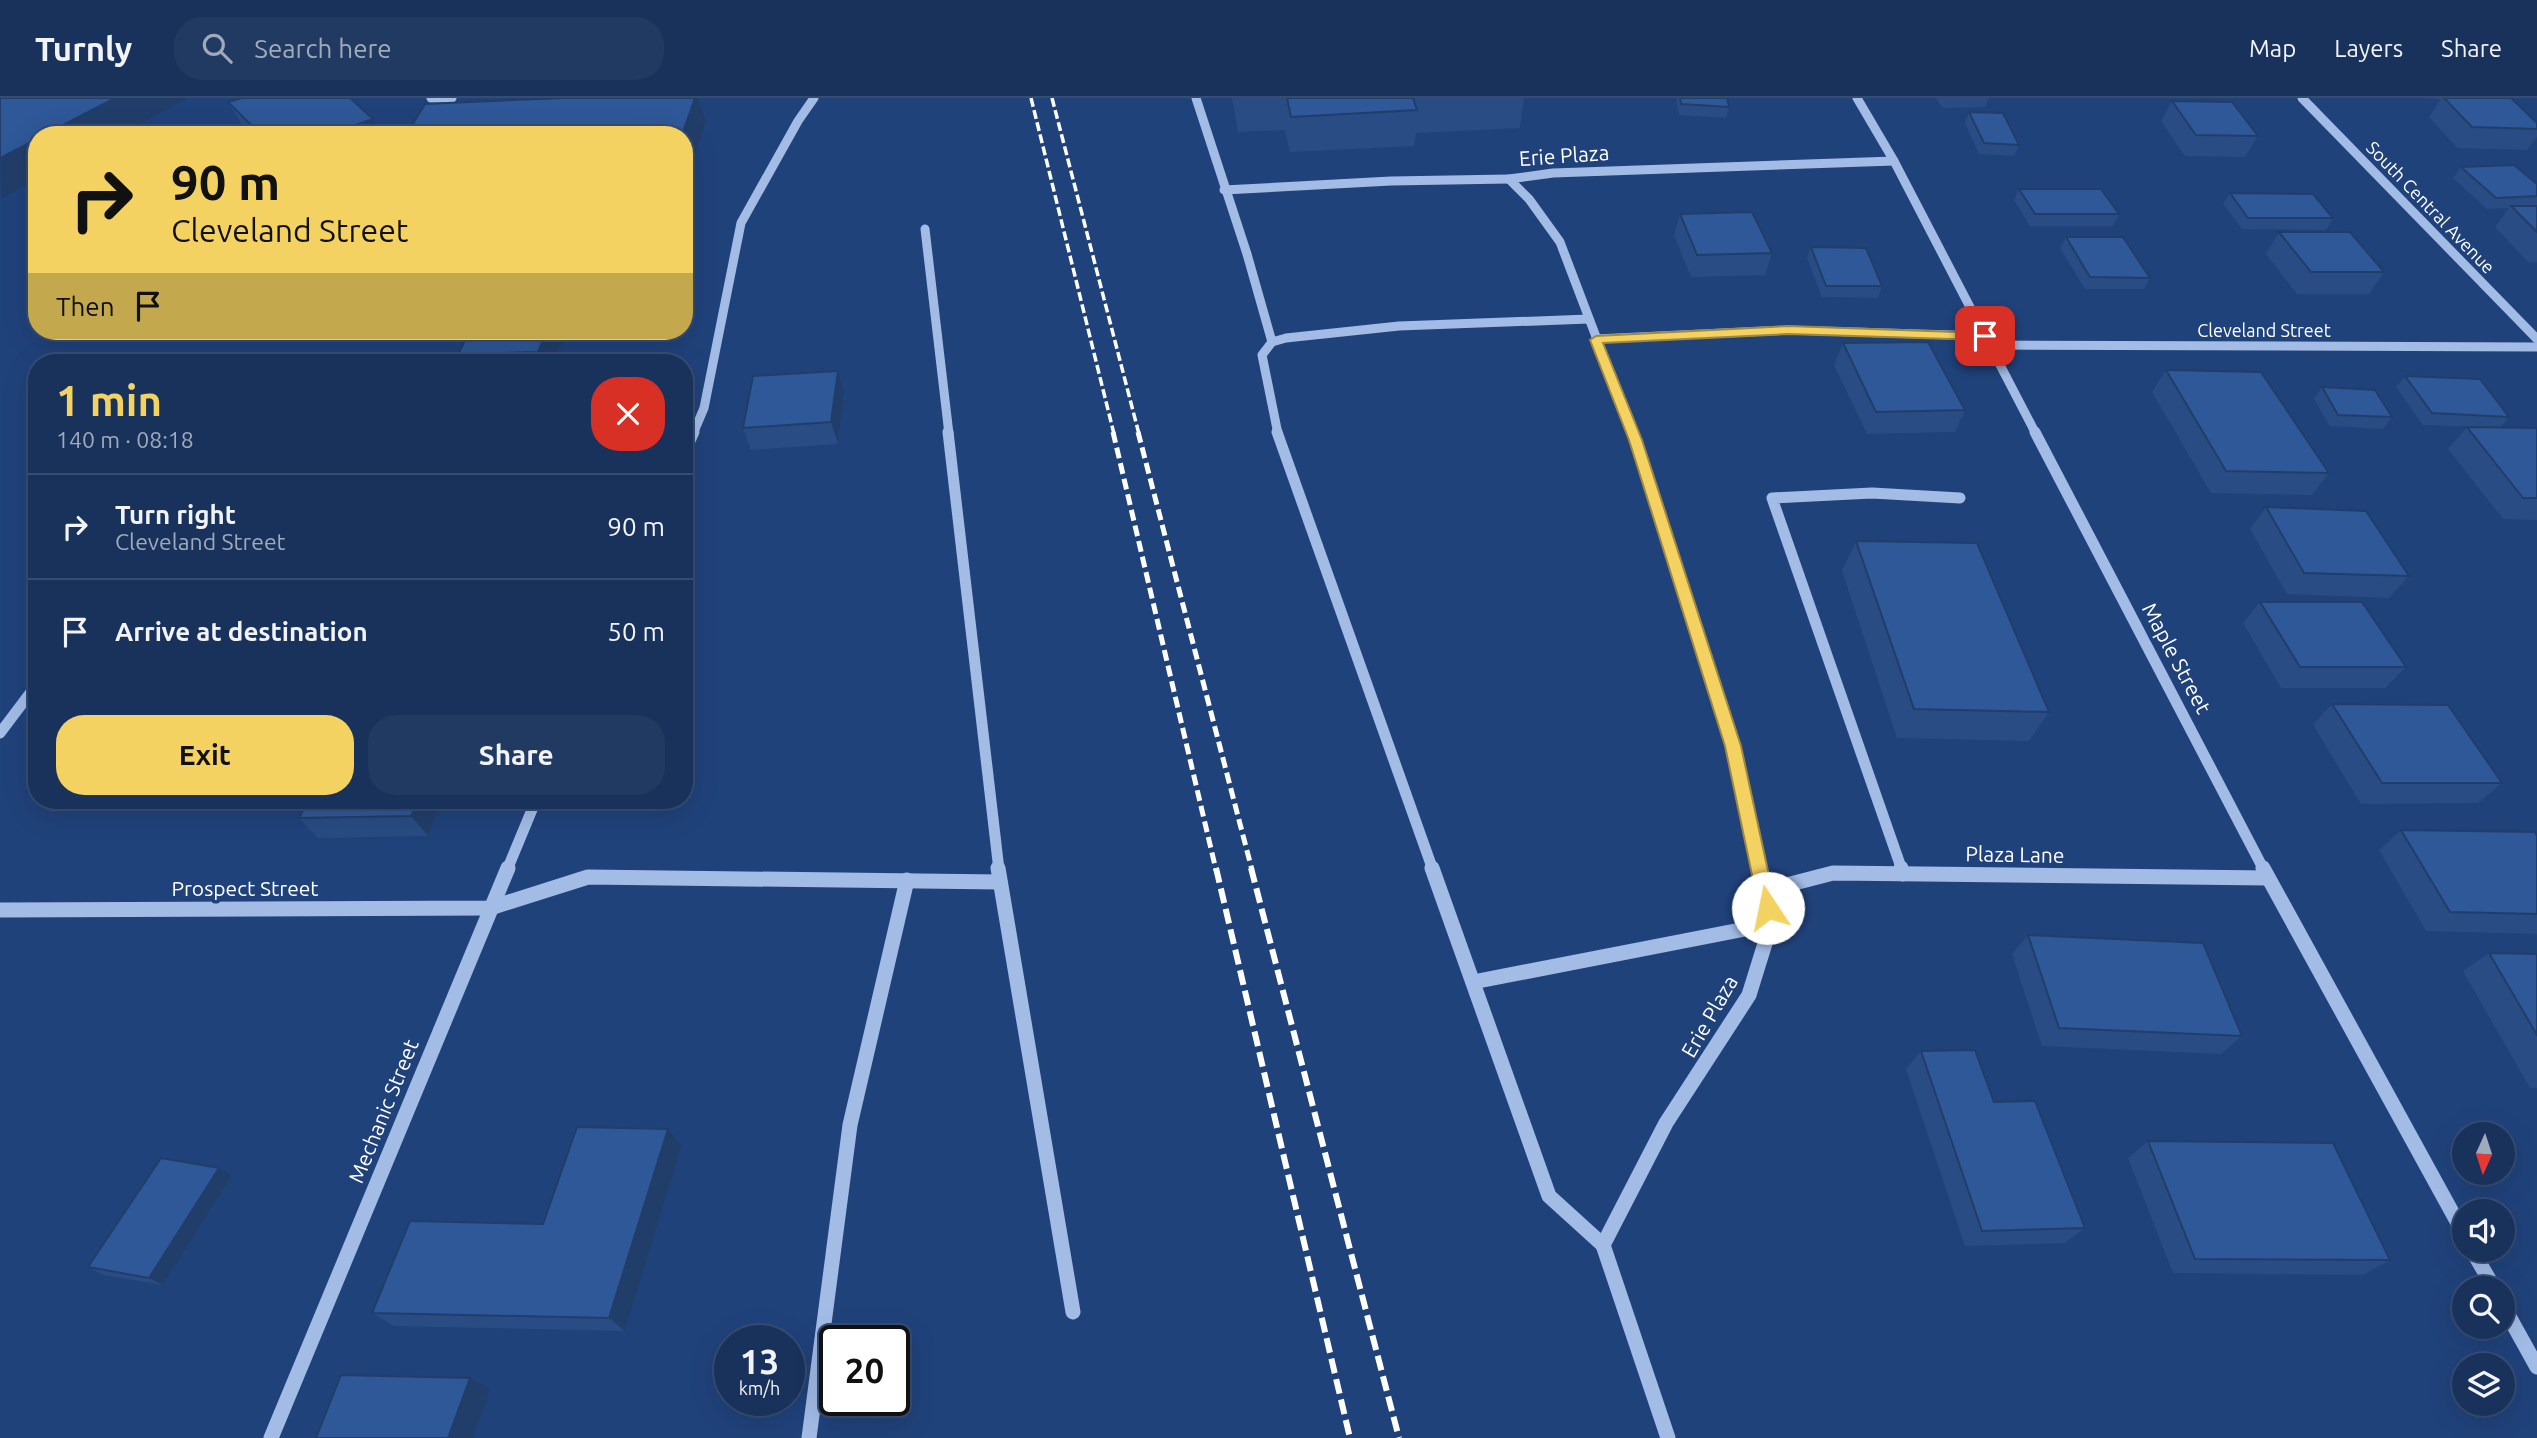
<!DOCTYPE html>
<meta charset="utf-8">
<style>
body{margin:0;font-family:Ubuntu,sans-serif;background:#213a62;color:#f1f3f6;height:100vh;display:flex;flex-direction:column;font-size:26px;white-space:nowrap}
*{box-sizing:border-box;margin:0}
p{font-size:23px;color:#9faabb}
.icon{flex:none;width:38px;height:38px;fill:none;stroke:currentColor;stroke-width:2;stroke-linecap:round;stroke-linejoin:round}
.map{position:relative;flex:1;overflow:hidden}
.details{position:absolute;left:28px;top:256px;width:665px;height:455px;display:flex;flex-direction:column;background:#18325c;border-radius:28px;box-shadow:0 7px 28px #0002,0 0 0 2px #364d72}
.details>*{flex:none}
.top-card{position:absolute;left:28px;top:28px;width:665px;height:214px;border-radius:28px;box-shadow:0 7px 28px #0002,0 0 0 2px #364d72;background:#f4d262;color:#111;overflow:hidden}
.needle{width:46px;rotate:183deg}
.buttons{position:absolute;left:2452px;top:1024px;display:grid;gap:14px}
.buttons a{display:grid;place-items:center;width:63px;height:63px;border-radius:50%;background:#18325c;box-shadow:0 7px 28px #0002,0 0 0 2px #364d72;font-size:35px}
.speed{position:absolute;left:714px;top:1227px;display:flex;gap:14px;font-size:35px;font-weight:700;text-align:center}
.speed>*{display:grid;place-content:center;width:91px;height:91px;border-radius:50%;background:#18325c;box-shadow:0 7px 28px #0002,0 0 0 2px #364d72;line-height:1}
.speed small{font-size:18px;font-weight:400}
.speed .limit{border:4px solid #111;border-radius:10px;background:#fff;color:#111}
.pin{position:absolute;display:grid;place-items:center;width:60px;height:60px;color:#fff;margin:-30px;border-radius:14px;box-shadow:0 4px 10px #0006}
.me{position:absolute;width:77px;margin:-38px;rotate:349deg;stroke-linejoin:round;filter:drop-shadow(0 0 5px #0008)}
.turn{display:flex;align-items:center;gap:24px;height:147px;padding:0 28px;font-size:32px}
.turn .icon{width:91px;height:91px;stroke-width:2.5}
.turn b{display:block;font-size:49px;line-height:60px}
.then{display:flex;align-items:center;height:66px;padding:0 28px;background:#0003;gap:14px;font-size:26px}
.round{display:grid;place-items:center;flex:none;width:74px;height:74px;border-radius:28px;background:#213a62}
.head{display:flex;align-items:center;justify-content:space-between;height:119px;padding:0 28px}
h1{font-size:42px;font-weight:700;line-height:52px;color:#f4d262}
.primary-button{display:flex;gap:14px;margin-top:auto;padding:14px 28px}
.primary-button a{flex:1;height:80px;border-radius:28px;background:#f4d262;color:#111;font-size:28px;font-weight:700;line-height:80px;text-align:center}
.primary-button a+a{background:#213a62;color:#f1f3f6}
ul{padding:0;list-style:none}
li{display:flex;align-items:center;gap:21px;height:105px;padding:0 28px;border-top:2px solid #364d72}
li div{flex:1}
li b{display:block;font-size:26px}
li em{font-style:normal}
header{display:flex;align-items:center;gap:42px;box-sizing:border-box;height:98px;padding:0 35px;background:#18325c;border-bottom:2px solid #364d72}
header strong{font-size:33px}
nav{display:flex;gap:38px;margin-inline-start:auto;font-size:24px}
.search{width:490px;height:63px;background:#213a62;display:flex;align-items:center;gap:18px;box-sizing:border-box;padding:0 24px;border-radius:28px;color:#9faabb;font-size:26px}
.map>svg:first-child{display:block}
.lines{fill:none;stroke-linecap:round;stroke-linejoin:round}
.minor-far2{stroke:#a2bce6;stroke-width:9}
.minor-far1{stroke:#a2bce6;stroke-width:11}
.minor{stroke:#a2bce6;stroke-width:15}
.rail-far2{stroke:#fff;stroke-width:3.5;stroke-dasharray:9 3.5;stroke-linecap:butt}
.rail-far1{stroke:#fff;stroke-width:5;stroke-dasharray:11 5;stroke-linecap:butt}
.rail{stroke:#fff;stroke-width:6;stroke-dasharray:15 6;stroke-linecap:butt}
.wall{fill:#284c83}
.shaded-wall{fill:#213e6a}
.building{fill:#2f5898;stroke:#213e6a;stroke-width:2}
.route{fill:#f4d262;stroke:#9f8840;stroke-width:2}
.labels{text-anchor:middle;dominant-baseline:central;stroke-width:7;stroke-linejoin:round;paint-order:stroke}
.far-street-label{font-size:18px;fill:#fff;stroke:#20427b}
.street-label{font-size:21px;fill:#fff;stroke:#20427b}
</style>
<header>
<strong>Turnly</strong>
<div class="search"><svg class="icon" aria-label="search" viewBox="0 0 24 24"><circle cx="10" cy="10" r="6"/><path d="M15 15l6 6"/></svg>Search here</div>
<nav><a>Map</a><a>Layers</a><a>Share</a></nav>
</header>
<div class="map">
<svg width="2537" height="1340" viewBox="0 0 2537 1340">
<rect width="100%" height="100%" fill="#20427b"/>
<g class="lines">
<g class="minor-far2">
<path d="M431,0H452"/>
<path d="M1196,0L1247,156L1272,244"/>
<path d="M1857,0L1894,63L2036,336"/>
<path d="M2302,0L2537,241"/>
<path d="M1224,92L1391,83L1509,81"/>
<path d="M925,131L949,336"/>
<path d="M1596,241L1788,232L1985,238"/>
<path d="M1990,247L2537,249"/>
<path d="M693,336L704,310L741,125L798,23L814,0"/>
<path d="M1278,336L1262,257L1272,244L1286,240L1399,228L1589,221"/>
<path d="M1633,336L1560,144L1529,101L1509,81L1553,75L1894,63"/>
</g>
<g class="minor-far1">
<path d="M948,334L999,772"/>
<path d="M1277,334L1433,772"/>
<path d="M1632,334L1741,678L1760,772"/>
<path d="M2035,334L2264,772"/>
<path d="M684,356L694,334"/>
<path d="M0,635L34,590"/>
<path d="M507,772L536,702"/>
<path d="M1902,772L1772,400L1872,395L1960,400"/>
</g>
<g class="minor">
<path d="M998,770L1073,1214"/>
<path d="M1432,770L1549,1098L1603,1147"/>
<path d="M1901,770L1903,776"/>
<path d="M2263,770L2464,1136"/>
<path d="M1764,793L1833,775L2268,780"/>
<path d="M0,812L490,810L588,779L1000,784"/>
<path d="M1473,884L1771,826"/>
<path d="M2472,1152L2494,1190"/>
<path d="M2502,1206L2537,1269"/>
<path d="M271,1340L508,770"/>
<path d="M809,1340L850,1027L907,782"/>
<path d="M1668,1340L1603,1147L1666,1025L1749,897L1771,826L1760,770"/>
</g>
<g class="rail-far2">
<path d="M1031,0L1114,336"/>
<path d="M1052,0L1139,336"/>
</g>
<g class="rail-far1">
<path d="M1113,334L1216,772"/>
<path d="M1138,334L1252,772"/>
</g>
<g class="rail">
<path d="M1216,770L1350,1340"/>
<path d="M1251,770L1399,1340"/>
</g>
</g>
<g class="wall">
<path d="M1232,0H1524L1520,30L1416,35L1414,48L1290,54L1285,32L1238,34Z"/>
<path d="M1676,0H1727L1729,9L1726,20L1679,17Z"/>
<path d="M1936,0H1989L1985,9L1943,10Z"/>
<path d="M2419,0H2511L2537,25V39L2527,52L2457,50L2429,19L2441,1Z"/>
<path d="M2172,3L2258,38L2245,59L2185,58L2161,23Z"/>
<path d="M228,4L381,37H252L241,25Z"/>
<path d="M1969,14L2019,47L2014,58L1979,56L1965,25Z"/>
<path d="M706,24L688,79H684V37Z"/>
<path d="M2461,69L2537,86V164H2528L2495,129L2509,110L2487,111L2453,80Z"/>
<path d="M2019,91L2119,116L2113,128H2030L2014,102Z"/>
<path d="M2230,95L2333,120L2326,132L2242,131L2223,106Z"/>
<path d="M1680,116L1772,155L1765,177L1691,179L1674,137Z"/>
<path d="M2279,134L2384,174L2369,196H2297L2266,156Z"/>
<path d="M2066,139L2150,180L2144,191H2085L2060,150Z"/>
<path d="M1811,149L1882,188L1878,200L1822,199L1807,160Z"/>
<path d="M567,233L553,264H462L458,256Z"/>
<path d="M1843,245L1965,312L1955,334L1867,336L1834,267Z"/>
<path d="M2166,272L2329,375L2312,397L2211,395L2152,294Z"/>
<path d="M2405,278L2509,319L2500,330H2537V422L2503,421L2448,351L2467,329H2479L2423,327L2396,289Z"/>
<path d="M2322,289L2392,319L2383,331L2330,328L2314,301Z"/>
<path d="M844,295L838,346L751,352L743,330Z"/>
<path d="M2266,409L2409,478L2389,500L2287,496L2250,431Z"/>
<path d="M1856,443L2049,614L2029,643L1897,640L1842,473Z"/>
<path d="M2260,504L2406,569L2385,590H2281L2243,525Z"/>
<path d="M2332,606L2502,685L2478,705L2361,706L2313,627Z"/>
<path d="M37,675V702H161L51,714L27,694Z"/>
<path d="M308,702H443L428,738L318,740L299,720Z"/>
<path d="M2401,732L2537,738V836L2426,833L2379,752Z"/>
<path d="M2028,837L2242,938L2221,956L2042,948L2012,856Z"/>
<path d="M2489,855L2537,856V990H2530L2463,873Z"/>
<path d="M1921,953L1994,1004L2085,1130L2065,1145L1965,1148L1906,971Z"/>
<path d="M668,1031L682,1047L625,1233L394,1228L372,1215L543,1126Z"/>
<path d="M2148,1043L2390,1162L2363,1177L2173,1175L2128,1060Z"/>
<path d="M232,1078L163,1187L103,1177L88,1169Z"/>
</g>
<g class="shaded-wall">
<path d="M115,0H188L120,37H44Z"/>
<path d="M695,0H698L706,24L688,79L684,68V37H682Z"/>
<path d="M373,21L381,37H327Z"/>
<path d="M37,41V81L1,101L0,60Z"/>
<path d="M547,233H567L553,264H543L538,254Z"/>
<path d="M838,273L844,295L838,346L831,324Z"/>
<path d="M418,702H443L428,738L411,718Z"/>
<path d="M668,1031L682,1047L625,1233L609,1220Z"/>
<path d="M219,1070L232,1078L163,1187L149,1180Z"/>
<path d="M470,1280L490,1291L473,1340H448Z"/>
</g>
<g class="building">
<path d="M0,0H115L44,37H37V41L0,60Z"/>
<path d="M242,0H350L373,21L327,37H261L228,4Z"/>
<path d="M562,0H695L682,37H406L425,6Z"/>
<path d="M1287,0H1413L1417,12L1291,19Z"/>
<path d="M1680,0H1727L1729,9L1681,6Z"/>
<path d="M2444,0H2511L2537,25V31L2472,29Z"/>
<path d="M2172,3L2232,4L2258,38L2196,37Z"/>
<path d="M1969,14L2003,15L2019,47L1984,45Z"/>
<path d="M2514,67L2537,86V98L2496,100L2461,69Z"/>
<path d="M2019,91H2101L2119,116H2035Z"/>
<path d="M2230,95L2313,96L2333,120H2248Z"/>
<path d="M2511,108H2537V134Z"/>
<path d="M1752,114L1772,155L1697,157L1680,116Z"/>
<path d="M2279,134H2350L2384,174H2311Z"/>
<path d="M2066,139H2123L2150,180L2090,179Z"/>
<path d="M1811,149L1866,150L1882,188H1826Z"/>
<path d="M470,233H547L538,254L458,256Z"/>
<path d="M1928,244L1965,312L1876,314L1843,245Z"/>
<path d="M2166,272L2261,274L2329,375L2226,373Z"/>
<path d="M838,273L831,324L743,330L753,278Z"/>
<path d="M2405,278L2480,281L2509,319L2432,315Z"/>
<path d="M2322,289L2375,292L2392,319L2338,317Z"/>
<path d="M2467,329L2537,330V400H2523Z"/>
<path d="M2266,409L2366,413L2409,478L2304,475Z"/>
<path d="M1856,443L1977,445L2049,614L1914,611Z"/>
<path d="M2260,504H2362L2406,569H2300Z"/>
<path d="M2332,606L2448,607L2502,685H2382Z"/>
<path d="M37,675V693L27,694Z"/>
<path d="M308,702H418L411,718L299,720Z"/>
<path d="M2401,732L2535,734L2537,738V816L2450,814Z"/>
<path d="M2028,837L2203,845L2242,938L2059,930Z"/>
<path d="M2489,855L2537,856V937Z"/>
<path d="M1975,952L1994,1004L2035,1003L2085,1130L1982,1133L1921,953Z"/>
<path d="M577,1029L668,1031L609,1220L372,1215L410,1123L543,1126Z"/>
<path d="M2148,1043L2333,1045L2390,1162L2195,1161Z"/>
<path d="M161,1060L219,1070L149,1180L88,1169Z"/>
<path d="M341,1277L470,1280L448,1340H316Z"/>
</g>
<path class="route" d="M1788,228L1985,235L1991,238L1985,242L1788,236L1603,245L1642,342L1741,648L1776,810L1774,815L1768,817L1762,815L1759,810L1725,648L1629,342L1590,242L1596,238Z"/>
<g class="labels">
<g class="far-street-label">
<text transform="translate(2431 109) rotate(46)">South Central Avenue</text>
<text x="2264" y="232">Cleveland Street</text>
</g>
<g class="street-label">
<text transform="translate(1564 57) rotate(-4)">Erie Plaza</text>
<text transform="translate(2177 560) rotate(62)">Maple Street</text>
<text transform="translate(2015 756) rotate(1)">Plaza Lane</text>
<text x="245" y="790">Prospect Street</text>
<text transform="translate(1709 918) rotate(-60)">Erie Plaza</text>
<text transform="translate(383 1013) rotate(-68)">Mechanic Street</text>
</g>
</g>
</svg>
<div class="buttons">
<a><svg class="needle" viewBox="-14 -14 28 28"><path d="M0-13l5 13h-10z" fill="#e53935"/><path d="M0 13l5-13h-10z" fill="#9faabb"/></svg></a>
<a><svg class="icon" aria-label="sound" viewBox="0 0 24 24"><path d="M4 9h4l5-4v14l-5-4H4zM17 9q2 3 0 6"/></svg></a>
<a><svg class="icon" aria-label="search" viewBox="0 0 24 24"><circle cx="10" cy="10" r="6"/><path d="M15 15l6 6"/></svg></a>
<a><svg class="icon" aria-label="layers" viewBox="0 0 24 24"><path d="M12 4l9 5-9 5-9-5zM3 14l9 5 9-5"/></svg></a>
</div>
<div class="speed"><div>13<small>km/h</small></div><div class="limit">20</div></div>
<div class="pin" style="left:1985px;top:238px;background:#d93025"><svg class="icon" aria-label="arrive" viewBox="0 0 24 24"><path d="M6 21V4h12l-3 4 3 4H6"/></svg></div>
<svg class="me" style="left:1768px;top:810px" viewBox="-20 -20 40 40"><circle r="19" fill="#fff"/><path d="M0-13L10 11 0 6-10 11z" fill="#f4d262"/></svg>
<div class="top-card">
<div class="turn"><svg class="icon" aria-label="right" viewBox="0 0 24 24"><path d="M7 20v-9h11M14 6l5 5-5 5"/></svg><div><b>90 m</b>Cleveland Street</div></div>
<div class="then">Then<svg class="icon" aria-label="arrive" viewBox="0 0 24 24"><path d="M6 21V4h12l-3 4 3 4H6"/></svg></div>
</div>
<section class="details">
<div class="head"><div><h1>1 min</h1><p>140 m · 08:18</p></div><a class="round" style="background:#d93025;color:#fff"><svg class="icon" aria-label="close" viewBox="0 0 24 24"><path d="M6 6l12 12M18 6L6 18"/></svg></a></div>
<ul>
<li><svg class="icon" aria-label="right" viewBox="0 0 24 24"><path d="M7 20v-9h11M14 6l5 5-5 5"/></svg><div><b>Turn right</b><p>Cleveland Street</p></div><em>90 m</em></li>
<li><svg class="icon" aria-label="arrive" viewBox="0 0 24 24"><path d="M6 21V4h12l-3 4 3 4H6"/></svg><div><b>Arrive at destination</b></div><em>50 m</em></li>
</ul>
<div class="primary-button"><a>Exit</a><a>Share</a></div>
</section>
</div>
